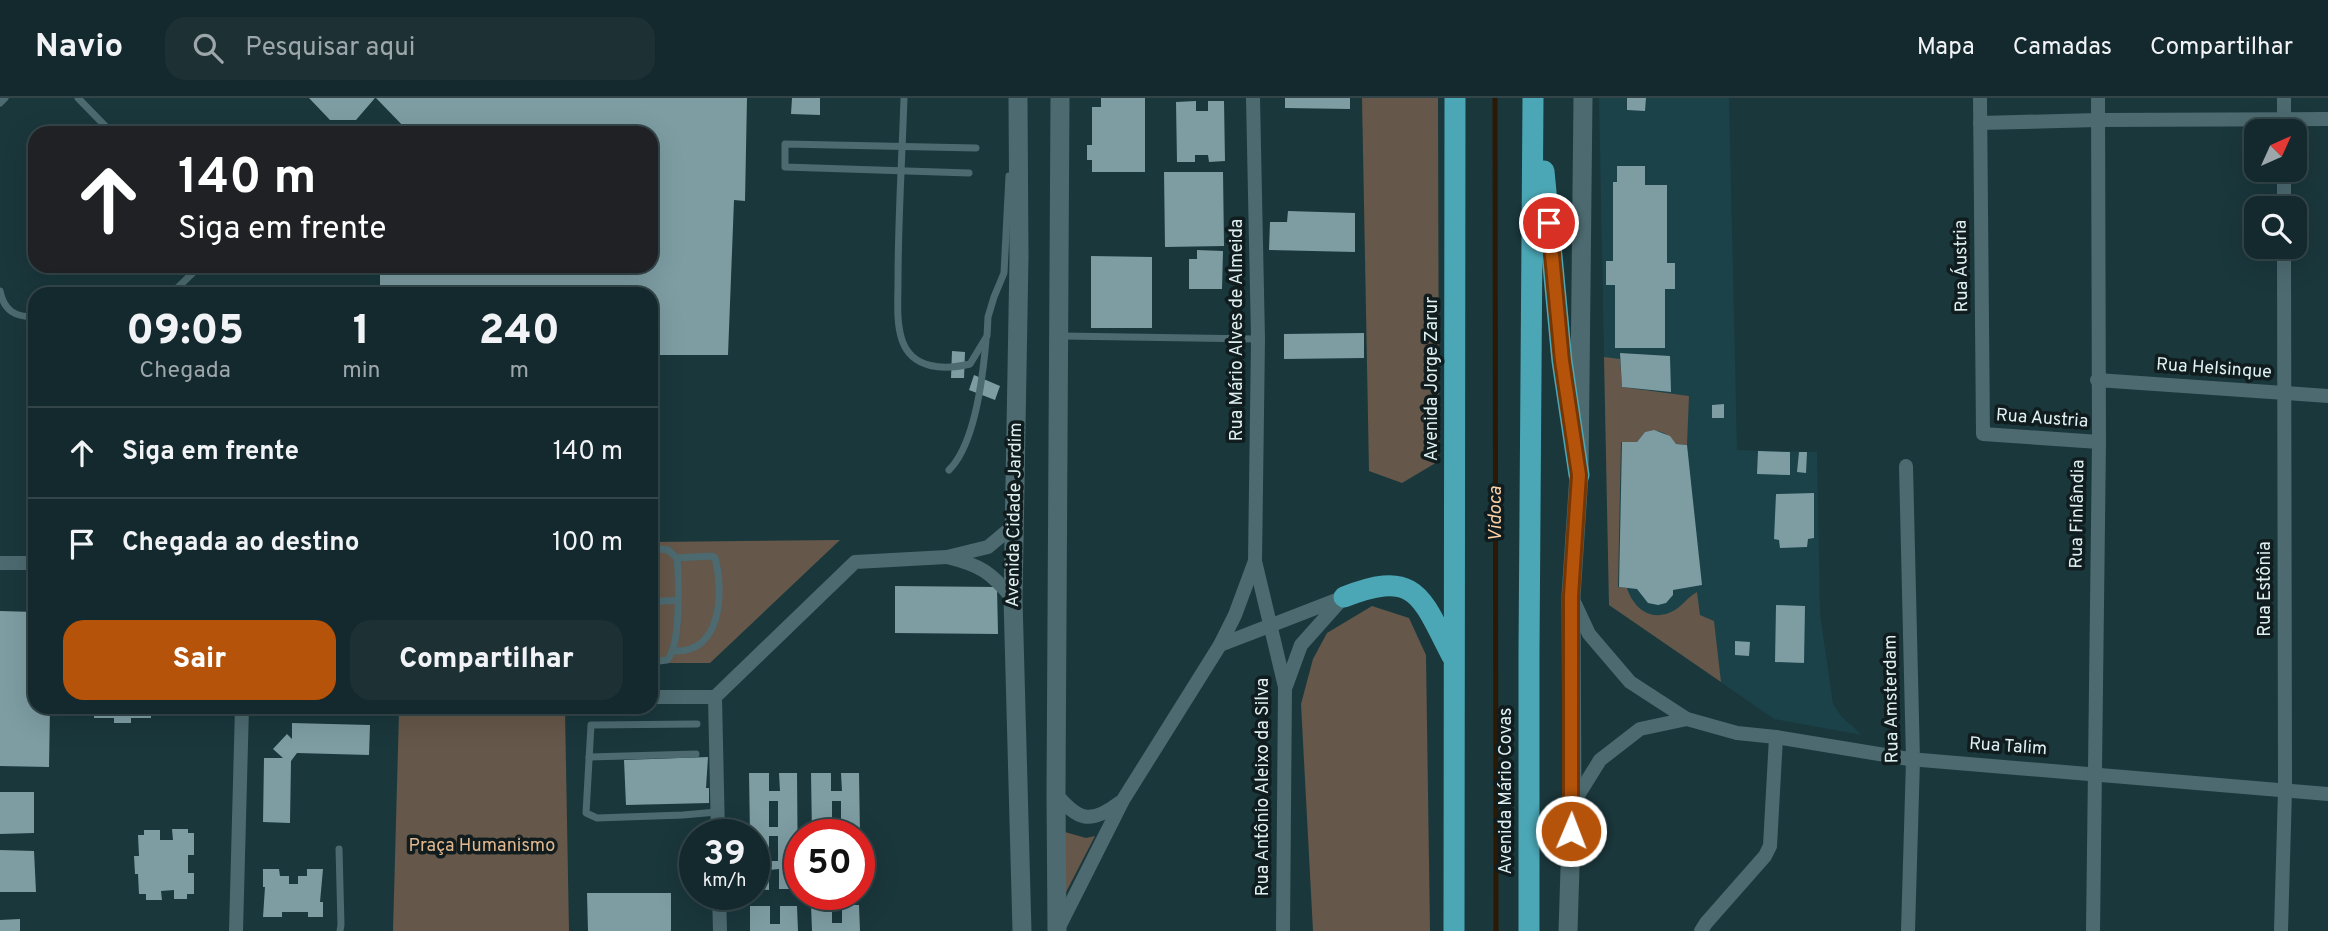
<!DOCTYPE html>
<html lang="pt">
<meta charset="utf-8">
<style>
body{margin:0;font-family:Overpass,sans-serif;background:#1d3135;color:#f1f3f6;height:100vh;display:flex;flex-direction:column;font-size:26px;white-space:nowrap}
*{box-sizing:border-box;margin:0}
p{font-size:23px;color:#9da6aa}
.icon{flex:none;width:38px;height:38px;fill:none;stroke:currentColor;stroke-width:2;stroke-linecap:round;stroke-linejoin:round}
.map{position:relative;flex:1;overflow:hidden}
.side{position:absolute;left:28px;top:189px;width:630px;height:427px;display:flex;flex-direction:column;background:#14292d;border-radius:21px;box-shadow:0 7px 28px #0002,0 0 0 2px #334549}
.side>*{flex:none}
.hud{position:absolute;left:28px;top:28px;width:630px;height:147px;border-radius:21px;box-shadow:0 7px 28px #0002,0 0 0 2px #334549;background:#202124;color:#fff;overflow:hidden}
.needle{width:46px;rotate:45deg}
.buttons{position:absolute;left:2244px;top:21px;display:grid;gap:14px}
.buttons a{display:grid;place-items:center;width:63px;height:63px;border-radius:14px;background:#14292d;box-shadow:0 7px 28px #0002,0 0 0 2px #334549;font-size:35px}
.speed{position:absolute;left:679px;top:721px;display:flex;gap:14px;font-size:35px;font-weight:700;text-align:center}
.speed>*{display:grid;place-content:center;width:91px;height:91px;border-radius:50%;background:#14292d;box-shadow:0 7px 28px #0002,0 0 0 2px #334549;line-height:1}
.speed small{font-size:18px;font-weight:400}
.speed .limit{border:10px solid #d22;background:#fff;color:#111}
.pin{position:absolute;display:grid;place-items:center;width:60px;height:60px;color:#fff;margin:-30px;border:4px solid #fff;border-radius:50%;box-shadow:0 2px 7px #0007}
.me{position:absolute;width:77px;margin:-38px;rotate:1deg;stroke-linejoin:round;filter:drop-shadow(0 0 5px #0008)}
.turn{display:flex;align-items:center;gap:24px;height:147px;padding:0 35px;font-size:32px}
.turn .icon{width:91px;height:91px;stroke-width:2.5}
.turn b{display:block;font-size:49px;line-height:60px}
.eta{display:flex;justify-content:space-evenly;align-items:center;height:119px;text-align:center}
.eta b{font-size:42px;font-weight:800;line-height:49px}
.action{display:flex;gap:14px;margin-top:auto;padding:14px 35px}
.action a{flex:1;height:80px;border-radius:21px;background:#b45309;color:#fff;font-size:28px;font-weight:800;line-height:80px;text-align:center}
.action a+a{background:#1d3135;color:#f1f3f6}
ul{padding:0;list-style:none}
li{display:flex;align-items:center;gap:21px;height:91px;padding:0 35px;border-top:2px solid #334549}
li div{flex:1}
li b{display:block;font-size:26px}
li em{font-style:normal}
header{display:flex;align-items:center;gap:42px;box-sizing:border-box;height:98px;padding:0 35px;background:#14292d;border-bottom:2px solid #334549}
header strong{font-size:33px}
nav{display:flex;gap:38px;margin-inline-start:auto;font-size:24px}
.search{width:490px;height:63px;background:#1d3135;display:flex;align-items:center;gap:18px;box-sizing:border-box;padding:0 24px;border-radius:21px;color:#9da6aa;font-size:26px}
.map>svg:first-child{display:block}
.built{fill:#1a4248}
.green{fill:#655749}
.lines{fill:none;stroke-linecap:round;stroke-linejoin:round}
.stream{stroke:#2b1905;stroke-width:5}
.building{fill:#7d9da3;fill-rule:evenodd}
.service{stroke:#4c6a70;stroke-width:7}
.minor{stroke:#4c6a70;stroke-width:14}
.secondary{stroke:#4c6a70;stroke-width:19}
.motorway{stroke:#4ba7b6;stroke-width:21}
.route-casing{stroke:#753606;stroke-width:18}
.route{stroke:#b45309;stroke-width:12}
.labels{text-anchor:middle;dominant-baseline:central;stroke-width:7;stroke-linejoin:round;paint-order:stroke}
.street-label{font-size:18px;fill:#dff0f3;stroke:#101c1e}
.park-label{font-size:18px;fill:#e0b78e;stroke:#101c1e}
.water-label{font-size:19px;font-style:italic;fill:#f9cfa5;stroke:#101c1e}
</style>
<header>
<strong>Navio</strong>
<div class="search"><svg class="icon" aria-label="search" viewBox="0 0 24 24"><circle cx="10" cy="10" r="6"/><path d="M15 15l6 6"/></svg>Pesquisar aqui</div>
<nav><a>Mapa</a><a>Camadas</a><a>Compartilhar</a></nav>
</header>
<div class="map">
<svg width="2328" height="833" viewBox="0 0 2328 833">
<rect width="100%" height="100%" fill="#1a373c"/>
<path class="built" d="M1599,0H1729L1737,352L1817,354L1820,516L1833,606L1841,618L1862,637L1774,621L1609,507Z"/>
<g class="green">
<path d="M1362,0H1438L1439,363L1402,385L1369,373Z"/>
<path d="M1604,259L1620,261L1622,289L1689,298L1687,347L1676,346C1667,334 1659,331 1645,334L1637,344H1621L1618,489L1627,490C1634,512 1653,525 1675,512C1683,507 1688,499 1697,494L1700,517L1714,523L1721,584L1609,507Z"/>
<path d="M840,442L710,565H651V444Z"/>
<path d="M1372,508L1409,520L1426,557L1430,833H1313L1301,606L1313,561L1327,535Z"/>
<path d="M565,612L569,833H393L399,614Z"/>
<path d="M1065,734L1086,740L1095,738L1063,800Z"/>
</g>
<g class="lines">
<path class="stream" d="M1495,0L1496,833"/>
</g>
<g class="building">
<path d="M309,0H375L356,22H330Z"/>
<path d="M376,0H747L745,103L734,102L728,257H651V196H380V168H651V35H401L407,32Z"/>
<path d="M792,0H820V17L791,16Z"/>
<path d="M1101,0H1145V74H1092V62H1087V47H1092V9H1101Z"/>
<path d="M1285,0H1350V11L1285,10Z"/>
<path d="M1627,0H1646L1645,13L1627,12Z"/>
<path d="M1196,3V13H1208V3H1224L1225,63L1209,64L1208,57H1195V64H1177L1176,4Z"/>
<path d="M1617,68H1645V87H1667V165H1675V191H1665V250H1615V187H1606V163H1613V84H1617Z"/>
<path d="M1164,74H1223L1224,148L1165,149Z"/>
<path d="M1288,113L1355,115V154L1269,152L1270,124H1287Z"/>
<path d="M1197,152L1223,153L1222,191H1189V161H1197Z"/>
<path d="M1091,158L1152,159V230H1091Z"/>
<path d="M1364,235V260L1284,261V236Z"/>
<path d="M952,253L965,254L964,280H951Z"/>
<path d="M1620,255L1670,258L1671,294L1622,289Z"/>
<path d="M974,277L1000,288L995,302L969,292Z"/>
<path d="M1724,306V320H1712V307Z"/>
<path d="M1654,332L1670,338L1676,346L1687,347L1702,487L1673,492V497L1666,505L1658,507L1648,505L1637,491L1619,489L1622,344H1637L1645,334Z"/>
<path d="M1758,353L1790,354V377L1757,376Z"/>
<path d="M1799,354H1807L1806,375L1797,374Z"/>
<path d="M1814,395V440L1808,441L1807,449L1780,450L1779,442L1774,441L1776,396Z"/>
<path d="M895,488L997,489L998,536L895,535Z"/>
<path d="M1776,507L1805,508L1804,565L1775,564Z"/>
<path d="M0,513L35,514V609H50L49,669L0,668Z"/>
<path d="M1735,543L1750,544L1749,558L1735,557Z"/>
<path d="M88,609H157V616H151V620H131V625H114V620H94V616H88Z"/>
<path d="M292,625L370,627L369,657L297,655L291,663L290,725L263,724L264,660H283L273,651L287,636L292,641Z"/>
<path d="M708,659L706,690H709V705L626,707L624,662Z"/>
<path d="M749,675H769V693H780L779,675H797L798,791H779V771L769,772V792L754,791V737H750ZM769,703H778V729H769ZM769,738H778V763H769Z"/>
<path d="M811,675H831V693H842L841,675H859L860,737H812ZM832,703H841V729H832Z"/>
<path d="M0,694H34V735L0,736Z"/>
<path d="M172,731H188V735H194V757H188V775H194V796H187V801H174V792L161,793L162,802H146V796H139L138,776H135L134,758H139L138,737H144V732H160V742H173Z"/>
<path d="M0,752L34,753L36,794H0Z"/>
<path d="M263,771H279L280,778H289V786H298V778H307V771H323L320,804H323V819H308V814H282V819H263L265,789H263Z"/>
<path d="M587,795H671V833H588Z"/>
<path d="M811,807H832V825H842V807H859L860,833H812Z"/>
<path d="M750,808H770V826H780V808H797L798,833H750Z"/>
<path d="M20,821V833H0V822Z"/>
</g>
<g class="lines">
<g class="service">
<path d="M78,0L112,35"/>
<path d="M904,0C902,61 898,122 898,183C898,202 896,224 902,242C912,272 945,272 970,266L987,238L988,219L994,199L1004,175L1009,78"/>
<path d="M0,5L5,0"/>
<path d="M969,75L785,69V46L976,50"/>
<path d="M0,193C4,213 15,219 35,219"/>
<path d="M171,196L200,168"/>
<path d="M1062,238L1258,241"/>
<path d="M949,372C975,346 983,278 986,242"/>
<path d="M651,450L668,452L677,460C679,481 681,548 667,562L651,564"/>
<path d="M651,504L678,502"/>
<path d="M673,553C722,556 724,494 715,460L711,458L677,460"/>
<path d="M697,626L591,627L586,715L597,720L683,717L717,714"/>
<path d="M589,659L696,656"/>
<path d="M339,751L341,827L340,833"/>
</g>
<g class="minor">
<path d="M1253,0L1258,241L1255,463L1285,589L1283,833"/>
<path d="M1980,0L1983,336L2099,344"/>
<path d="M2284,0V33"/>
<path d="M1980,25L2098,22L2328,21"/>
<path d="M2284,110V72"/>
<path d="M2097,282L2328,298"/>
<path d="M1906,368L1913,662L1908,833"/>
<path d="M1013,428L988,449L947,459C980,467 991,474 1013,501"/>
<path d="M0,465H35"/>
<path d="M1575,506L1589,536L1630,584L1687,621L1737,635L1776,639L1909,661L2328,696"/>
<path d="M1220,547L1344,499"/>
<path d="M1286,588L1301,547L1342,501"/>
<path d="M651,599H715L855,464L947,459"/>
<path d="M715,599L718,737"/>
<path d="M1056,696C1078,722 1090,727 1119,705"/>
<path d="M1572,707L1600,662L1640,631L1687,621"/>
<path d="M719,796L720,833"/>
<path d="M1058,831L1123,702L1220,547L1235,517L1255,463"/>
<path d="M236,833L242,609"/>
<path d="M1701,833L1706,825L1765,758L1770,748L1776,639"/>
<path d="M2093,833L2099,344L2098,0"/>
<path d="M2281,833L2285,692L2284,149"/>
</g>
<g class="secondary">
<path d="M1018,0L1019,159L1013,501L1022,833"/>
<path d="M1057,833L1056,696L1060,0"/>
<path d="M1568,833L1572,708L1571,498L1579,377L1583,0"/>
</g>
<g class="motorway">
<path d="M1544,73L1562,263L1579,377"/>
<path d="M1344,499C1417,470 1421,499 1452,558"/>
<path d="M1454,833L1455,0"/>
<path d="M1529,833V553L1533,0"/>
</g>
</g>
<g class="lines">
<defs>
<path id="route" d="M1549,125L1562,263L1579,377L1571,498V733"/>
</defs>
<use href="#route" class="route-casing"/>
<use href="#route" class="route"/>
</g>
<g class="labels">
<g class="street-label">
<text transform="translate(1962 168) rotate(-91)">Rua Áustria</text>
<text transform="translate(1237 232) rotate(-90)">Rua Mário Alves de Almeida</text>
<text transform="translate(2214 271) rotate(4)">Rua Helsinque</text>
<text transform="translate(1432 281) rotate(-90)">Avenida Jorge Zarur</text>
<text transform="translate(2042 321) rotate(4)">Rua Austria</text>
<text transform="translate(2078 416) rotate(-89)">Rua Finlândia</text>
<text transform="translate(1015 417) rotate(-89)">Avenida Cidade Jardim</text>
<text transform="translate(2265 491) rotate(-90)">Rua Estônia</text>
<text transform="translate(1892 601) rotate(-91)">Rua Amsterdam</text>
<text transform="translate(2008 649) rotate(4)">Rua Talim</text>
<text transform="translate(1263 689) rotate(-90)">Rua Antônio Aleixo da Silva</text>
<text transform="translate(1506 693) rotate(-90)">Avenida Mário Covas</text>
</g>
<g class="park-label">
<text x="482" y="748">Praça Humanismo</text>
</g>
<g class="water-label">
<text transform="translate(1496 416) rotate(-90)">Vidoca</text>
</g>
</g>
</svg>
<div class="buttons">
<a><svg class="needle" viewBox="-14 -14 28 28"><path d="M0-13l5 13h-10z" fill="#e53935"/><path d="M0 13l5-13h-10z" fill="#9da6aa"/></svg></a>
<a><svg class="icon" aria-label="search" viewBox="0 0 24 24"><circle cx="10" cy="10" r="6"/><path d="M15 15l6 6"/></svg></a>
</div>
<div class="speed"><div>39<small>km/h</small></div><div class="limit">50</div></div>
<div class="pin" style="left:1549px;top:125px;background:#d93025"><svg class="icon" aria-label="arrive" viewBox="0 0 24 24"><path d="M6 21V4h12l-3 4 3 4H6"/></svg></div>
<svg class="me" style="left:1571px;top:733px" viewBox="-20 -20 40 40"><circle r="17" fill="#b45309" stroke="#fff" stroke-width="3"/><path d="M0-11L8 9 0 5-8 9z" fill="#fff"/></svg>
<div class="hud">
<div class="turn"><svg class="icon" aria-label="ahead" viewBox="0 0 24 24"><path d="M12 20V5M6 11l6-6 6 6"/></svg><div><b>140 m</b>Siga em frente</div></div>
</div>
<section class="side">
<div class="eta">
<div><b>09:05</b><p>Chegada</p></div>
<div><b>1</b><p>min</p></div>
<div><b>240</b><p>m</p></div>
</div>
<ul>
<li><svg class="icon" aria-label="ahead" viewBox="0 0 24 24"><path d="M12 20V5M6 11l6-6 6 6"/></svg><div><b>Siga em frente</b></div><em>140 m</em></li>
<li><svg class="icon" aria-label="arrive" viewBox="0 0 24 24"><path d="M6 21V4h12l-3 4 3 4H6"/></svg><div><b>Chegada ao destino</b></div><em>100 m</em></li>
</ul>
<div class="action"><a>Sair</a><a>Compartilhar</a></div>
</section>
</div>
